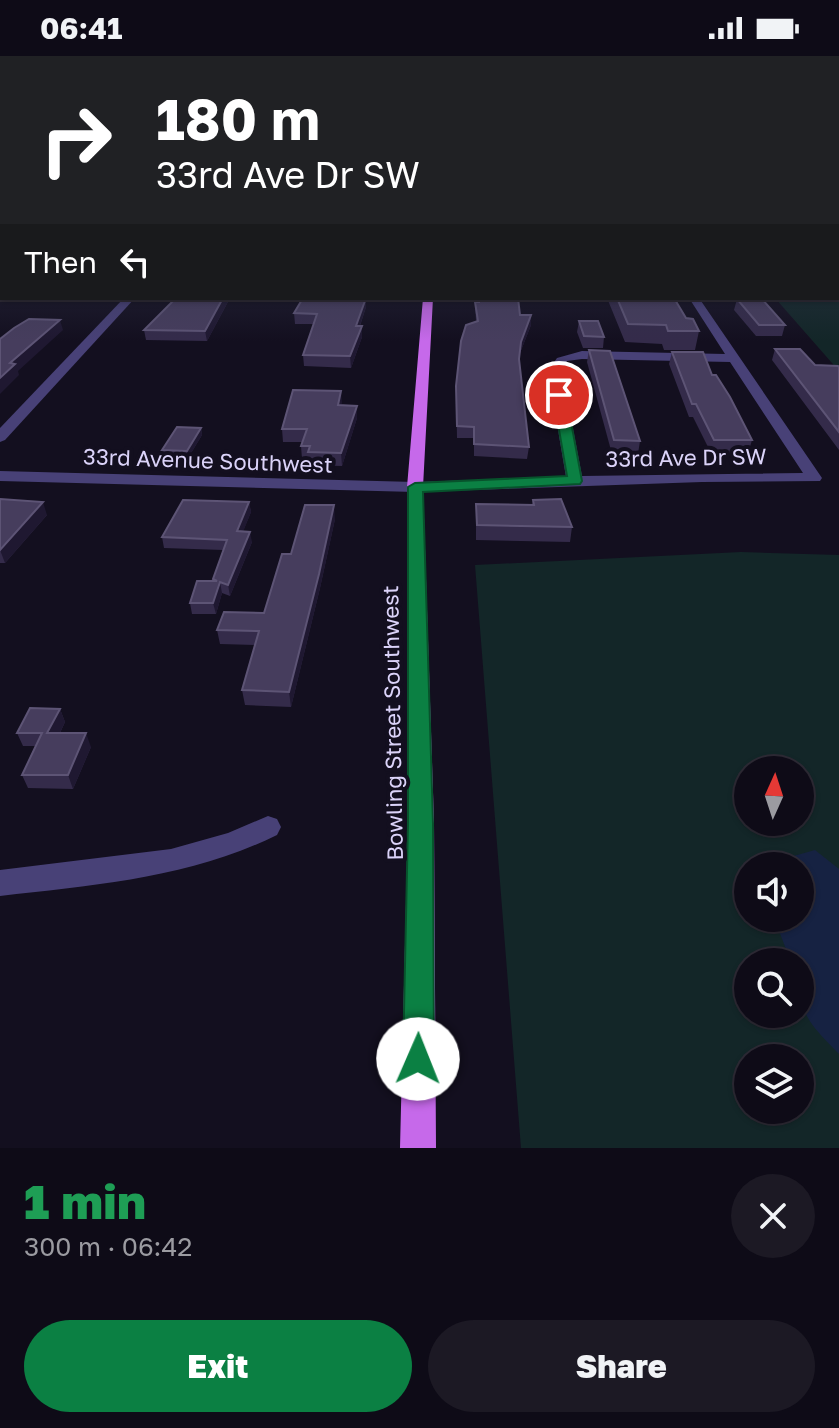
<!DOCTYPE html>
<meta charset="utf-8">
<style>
body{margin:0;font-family:"Golos Text",sans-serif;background:#1c1924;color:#f1f3f6;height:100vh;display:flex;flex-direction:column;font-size:30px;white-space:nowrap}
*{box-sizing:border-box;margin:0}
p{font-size:26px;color:#9b9ba1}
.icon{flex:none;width:44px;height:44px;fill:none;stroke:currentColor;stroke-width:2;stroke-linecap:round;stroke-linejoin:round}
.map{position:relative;height:1092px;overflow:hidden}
.panel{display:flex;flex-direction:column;background:#0e0b17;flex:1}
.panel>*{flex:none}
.banner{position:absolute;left:0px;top:0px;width:840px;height:244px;box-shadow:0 2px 6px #0004,0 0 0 2px #2e2b36;background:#202124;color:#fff;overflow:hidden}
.needle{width:52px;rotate:3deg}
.buttons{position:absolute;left:734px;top:700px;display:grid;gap:16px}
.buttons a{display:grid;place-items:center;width:80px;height:80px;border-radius:50%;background:#0e0b17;box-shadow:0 2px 6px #0004,0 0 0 2px #2e2b36;font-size:40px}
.pin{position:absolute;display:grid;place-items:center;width:68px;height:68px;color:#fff;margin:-34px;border:4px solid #fff;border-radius:50%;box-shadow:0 2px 8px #0007}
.me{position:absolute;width:88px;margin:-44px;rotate:1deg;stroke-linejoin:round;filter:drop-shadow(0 0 6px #0008)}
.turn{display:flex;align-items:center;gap:28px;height:168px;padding:0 24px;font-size:36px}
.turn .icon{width:104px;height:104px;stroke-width:2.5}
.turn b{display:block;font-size:56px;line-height:68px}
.then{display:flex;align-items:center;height:76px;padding:0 24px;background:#0003;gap:16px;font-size:30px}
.round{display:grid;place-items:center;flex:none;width:84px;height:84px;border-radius:42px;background:#1c1924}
.overview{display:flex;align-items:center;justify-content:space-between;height:136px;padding:0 24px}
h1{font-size:48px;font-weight:800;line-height:60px;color:#1e9e55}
.primary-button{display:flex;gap:16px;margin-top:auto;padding:16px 24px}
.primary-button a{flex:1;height:92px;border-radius:48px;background:#0b8043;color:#fff;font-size:32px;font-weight:800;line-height:92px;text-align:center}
.primary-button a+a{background:#1c1924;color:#f1f3f6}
.status{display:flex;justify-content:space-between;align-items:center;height:56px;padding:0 40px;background:#0e0b17;direction:ltr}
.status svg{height:22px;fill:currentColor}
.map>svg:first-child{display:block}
.green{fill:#132628;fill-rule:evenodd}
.water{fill:#162242}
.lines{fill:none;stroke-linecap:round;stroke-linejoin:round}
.minor{fill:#484177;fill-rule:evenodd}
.major{fill:#c669ea;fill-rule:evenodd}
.wall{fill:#342b4a}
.shaded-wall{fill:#1f1831}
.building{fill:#463d5d;stroke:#5d5475;stroke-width:2}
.route{fill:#0b8043;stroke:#07532c;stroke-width:2}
.labels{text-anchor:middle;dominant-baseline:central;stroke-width:8;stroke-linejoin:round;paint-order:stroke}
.street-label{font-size:22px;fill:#dbd3f9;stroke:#130f1f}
</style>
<div class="status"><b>06:41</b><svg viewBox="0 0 49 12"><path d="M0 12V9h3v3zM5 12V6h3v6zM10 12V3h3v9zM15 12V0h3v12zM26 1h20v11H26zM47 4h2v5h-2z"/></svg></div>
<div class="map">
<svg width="839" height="1092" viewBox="0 0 839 1092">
<rect width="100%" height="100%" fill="#130f1f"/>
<g class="green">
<path d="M839,132V315L775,242H838Z"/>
<path d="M741,496L839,499V1092H521L475,509ZM748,714H800V766H748ZM748,810H800V862H748ZM748,906H800V958H748ZM748,1002H800V1054H748Z"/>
</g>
<path class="water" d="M815,794L839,813V998C803,961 800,959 800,906H791L774,862H800V810H775L776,805Z"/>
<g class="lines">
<g class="minor">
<path d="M124,242H135L5,384L0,386V372Z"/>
<path d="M689,242H699L822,422L820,425L702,426L415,436L0,425V415L415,426L566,421L548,315L557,302L582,295L725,298ZM582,303L730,306L803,417L582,420L562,315L567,305Z"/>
<path d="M268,760L277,763L281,771L277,779C189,822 96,829 0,840V814L171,793L228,777Z"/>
</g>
<path class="major" d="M423,242H433L423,431L434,767L436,1092H400L408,767L407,431Z"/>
</g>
<g class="wall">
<path d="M230,242L207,285L146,284L144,274Z"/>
<path d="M299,242H366V251L360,270L362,281L351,312L304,310L303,299L314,268H295L294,257L301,246H299Z"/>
<path d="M478,242H518L520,259L531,269L520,297L519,304L529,391L527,403L474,400V382H457L456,330L476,265L475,246H478Z"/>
<path d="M607,242H674L686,262L699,275L695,294H664L662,288L625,286Z"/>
<path d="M737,243L785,269L782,280H756L734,254Z"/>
<path d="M579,265L604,281L603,292H583L577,276Z"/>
<path d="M775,293L815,309L839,311V394L772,304Z"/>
<path d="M589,294L640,385L638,398H612L587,306Z"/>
<path d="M672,296L712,319L752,384L748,398L711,397L693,361H689L669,308Z"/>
<path d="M341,335V349L357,362L342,410L309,409L308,403H302L301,390L302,386H283L282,373Z"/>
<path d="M201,372L202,379L188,402L164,401L162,394Z"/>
<path d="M0,443L47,459L5,507H0Z"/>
<path d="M533,444L572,471L570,486L476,484V448L532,449Z"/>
<path d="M249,446L251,456L243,475L252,486L230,540L222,537L216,558H192L190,547L213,525L223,494L164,492L162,481Z"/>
<path d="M335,463L320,532L291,651L245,649L242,634L255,589L220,588L217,574L264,557L291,498Z"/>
<path d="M60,653L65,666L60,677L91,691L73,733L28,732L22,719L35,690H23L17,677Z"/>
</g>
<g class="shaded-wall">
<path d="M223,242H230L207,285L205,275Z"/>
<path d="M366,242V251L356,281V270Z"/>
<path d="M531,259V269L520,297L521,286Z"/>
<path d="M60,264L63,274L18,315L19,319L0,338V322L10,307Z"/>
<path d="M362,270V281L351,312L350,300Z"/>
<path d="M341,335L342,347L338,361V349Z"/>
<path d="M357,350V362L342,410L341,397Z"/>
<path d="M201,372L202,379L188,402L187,395Z"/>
<path d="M43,446L47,459L5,507L0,494Z"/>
<path d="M249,446L251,456L239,486L237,475Z"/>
<path d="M334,449L335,463L320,532L291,651L289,636Z"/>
<path d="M250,476L252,486L230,540L228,529Z"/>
<path d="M220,526L222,537L216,558L213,547Z"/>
<path d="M60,653L65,666L53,691L47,677Z"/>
<path d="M86,677L91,691L73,733L68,719Z"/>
</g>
<g class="building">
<path d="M176,242H223L205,275L144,274Z"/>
<path d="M303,242H366L356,270H362L350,300L303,299L317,258L294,257Z"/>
<path d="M479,242H518L520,259H531L521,286L519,303L529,391L474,388V371L457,370L456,330L461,285L466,269L478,265L475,246H479Z"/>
<path d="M617,242H674L686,262L693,263L699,275H668L666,269L628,268Z"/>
<path d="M737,243H762L785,269H759Z"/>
<path d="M29,263L60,264L10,307L15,308L0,322V283L14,272Z"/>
<path d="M579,265H598L604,281L584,280Z"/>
<path d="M775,293H800L815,309L838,310L839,311V376Z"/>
<path d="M589,294L610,295L640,385L614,384Z"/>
<path d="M672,296H703L712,319H716L730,341L752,384H714L696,348H692Z"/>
<path d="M293,334L341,335L338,349L357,350L341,397L308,396L310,390H301L307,373H282Z"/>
<path d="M177,371L201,372L187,395L162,394Z"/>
<path d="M0,443L43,446L0,494Z"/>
<path d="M561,443L572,471L477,469L476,448L534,449L533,444Z"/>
<path d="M183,444L249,446L237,475L250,476L228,529L220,526L213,547H190L197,525H217L213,523L227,484L162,481Z"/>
<path d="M305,449H334L319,518L289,636L242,634L259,575L217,574L224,556L264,557L282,498H291Z"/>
<path d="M30,652L60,653L47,677H86L68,719H22L42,677H17Z"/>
</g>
<linearGradient id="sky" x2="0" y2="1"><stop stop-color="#0a0811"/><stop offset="0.46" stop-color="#33374d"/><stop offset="1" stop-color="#33374d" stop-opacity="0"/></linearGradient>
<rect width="839" height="285" fill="url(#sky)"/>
<path class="route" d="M559,336L566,339L582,425L580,428L423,436L433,767L434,1003L429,1014L418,1019L408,1014L403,1003L408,767V431L415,427L567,420L553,339Z"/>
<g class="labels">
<g class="street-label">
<text transform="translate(686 401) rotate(-1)">33rd Ave Dr SW</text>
<text transform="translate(208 404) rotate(2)">33rd Avenue Southwest</text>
<text transform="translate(392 667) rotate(-91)">Bowling Street Southwest</text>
</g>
</g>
</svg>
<div class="buttons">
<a><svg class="needle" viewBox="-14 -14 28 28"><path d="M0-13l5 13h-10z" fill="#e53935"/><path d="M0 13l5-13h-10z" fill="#9b9ba1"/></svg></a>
<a><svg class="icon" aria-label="sound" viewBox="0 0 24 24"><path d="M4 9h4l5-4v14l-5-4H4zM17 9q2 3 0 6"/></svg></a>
<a><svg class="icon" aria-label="search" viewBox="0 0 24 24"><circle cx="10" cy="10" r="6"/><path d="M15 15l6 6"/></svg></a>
<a><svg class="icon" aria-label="layers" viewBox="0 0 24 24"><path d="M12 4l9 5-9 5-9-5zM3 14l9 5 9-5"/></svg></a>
</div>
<div class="pin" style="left:559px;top:339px;background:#d93025"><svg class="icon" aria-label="arrive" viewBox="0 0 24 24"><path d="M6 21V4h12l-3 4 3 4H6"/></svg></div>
<svg class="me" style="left:418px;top:1003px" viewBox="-20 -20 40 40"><circle r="19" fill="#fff"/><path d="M0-13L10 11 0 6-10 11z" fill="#0b8043"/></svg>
<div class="banner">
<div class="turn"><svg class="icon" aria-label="right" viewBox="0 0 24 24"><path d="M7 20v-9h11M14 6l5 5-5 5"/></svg><div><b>180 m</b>33rd Ave Dr SW</div></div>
<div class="then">Then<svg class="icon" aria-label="left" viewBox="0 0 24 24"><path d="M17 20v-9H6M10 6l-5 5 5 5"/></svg></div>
</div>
</div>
<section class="panel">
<div class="overview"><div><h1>1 min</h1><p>300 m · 06:42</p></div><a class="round"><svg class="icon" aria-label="close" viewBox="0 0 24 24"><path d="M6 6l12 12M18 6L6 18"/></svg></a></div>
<div class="primary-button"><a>Exit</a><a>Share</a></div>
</section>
